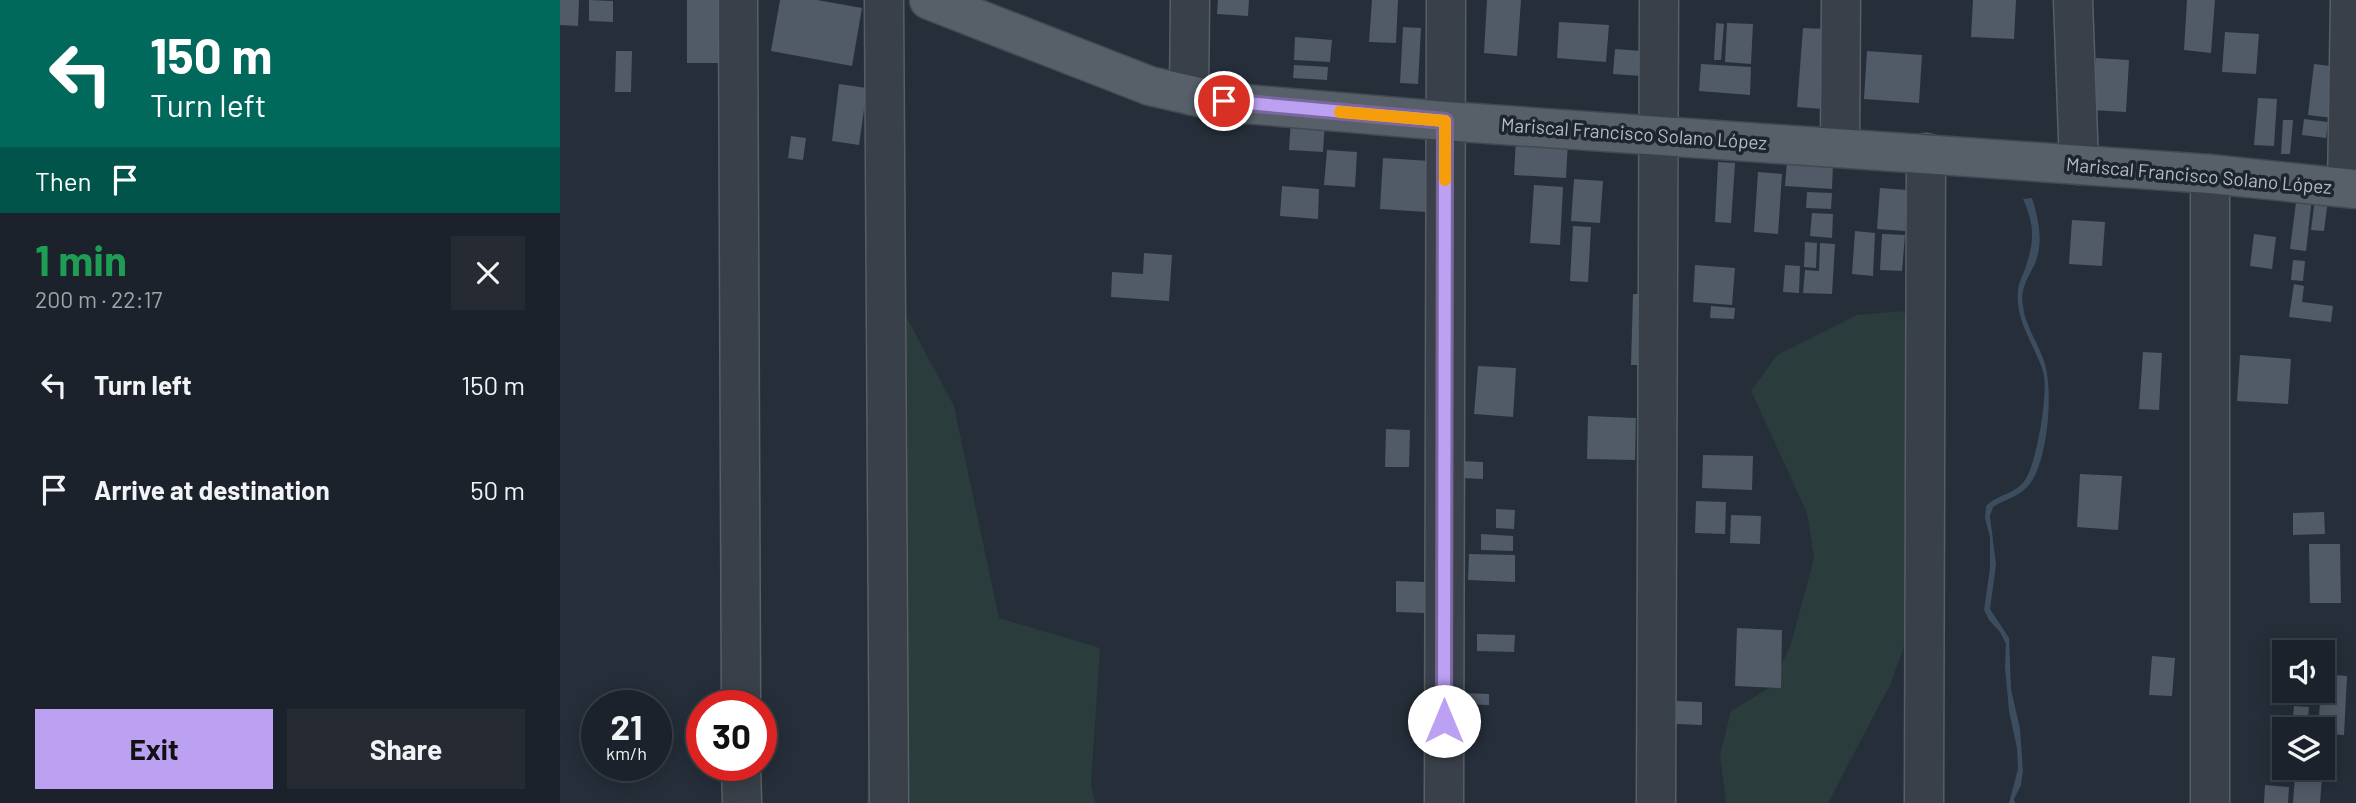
<!DOCTYPE html>
<meta charset="utf-8">
<style>
body{margin:0;font-family:Barlow,sans-serif;background:#252a33;color:#f1f3f6;height:100vh;display:flex;flex-direction:column;font-size:26px;white-space:nowrap}
*{box-sizing:border-box;margin:0}
p{font-size:23px;color:#a0a4a9}
.icon{flex:none;width:38px;height:38px;fill:none;stroke:currentColor;stroke-width:2;stroke-linecap:round;stroke-linejoin:round}
.map{position:relative;flex:1;overflow:hidden}
.drawer{display:flex;flex-direction:column;background:#1c222b;width:560px}
.drawer>*{flex:none}
.banner{background:#00695c;color:#fff;overflow:hidden}
.buttons{position:absolute;left:1712px;top:640px;display:grid;gap:14px}
.buttons a{display:grid;place-items:center;width:63px;height:63px;border-radius:0px;background:#1c222b;box-shadow:0 4px 18px #0003,0 0 0 2px #3a3f47;font-size:35px}
.speed{position:absolute;left:21px;top:690px;display:flex;gap:14px;font-size:35px;font-weight:700;text-align:center}
.speed>*{display:grid;place-content:center;width:91px;height:91px;border-radius:50%;background:#1c222b;box-shadow:0 4px 18px #0003,0 0 0 2px #3a3f47;line-height:1}
.speed small{font-size:18px;font-weight:400}
.speed .limit{border:10px solid #d22;background:#fff;color:#111}
.pin{position:absolute;display:grid;place-items:center;width:60px;height:60px;color:#fff;margin:-30px;border:4px solid #fff;border-radius:50%;box-shadow:0 2px 7px #0007}
.me{position:absolute;width:77px;margin:-38px;rotate:0deg;stroke-linejoin:round;filter:drop-shadow(0 0 5px #0008)}
.turn{display:flex;align-items:center;gap:24px;height:147px;padding:0 35px;font-size:32px}
.turn .icon{width:91px;height:91px;stroke-width:2.5}
.turn b{display:block;font-size:49px;line-height:60px}
.then{display:flex;align-items:center;height:66px;padding:0 35px;background:#0003;gap:14px;font-size:26px}
.round{display:grid;place-items:center;flex:none;width:74px;height:74px;border-radius:0px;background:#252a33}
.summary{display:flex;align-items:center;justify-content:space-between;height:119px;padding:0 35px}
h1{font-size:42px;font-weight:700;line-height:52px;color:#1e9e55}
.button{display:flex;gap:14px;margin-top:auto;padding:14px 35px}
.button a{flex:1;height:80px;border-radius:0px;background:#bca0f2;color:#111;font-size:28px;font-weight:700;line-height:80px;text-align:center}
.button a+a{background:#252a33;color:#f1f3f6}
ul{padding:0;list-style:none}
li{display:flex;align-items:center;gap:21px;height:105px;padding:0 35px}
li div{flex:1}
li b{display:block;font-size:26px}
li em{font-style:normal}
main{display:flex;flex:1;min-height:0}
.map>svg:first-child{display:block}
.green{fill:#2a3c3c}
.water{fill:#3d4d60}
.building{fill:#515a67}
.lines{fill:none;stroke-linecap:round;stroke-linejoin:round}
.minor-casing{stroke:#575e67;stroke-width:41}
.major-casing{stroke:#424952;stroke-width:41}
.minor{stroke:#394049;stroke-width:38}
.major{stroke:#575f69;stroke-width:38}
.route-casing{stroke:#7a689d;stroke-width:18}
.route{stroke:#bca0f2;stroke-width:12}
.slow{stroke:#f59e0b;stroke-width:12}
.labels{text-anchor:middle;dominant-baseline:central;stroke-width:7;stroke-linejoin:round;paint-order:stroke}
.street-label{font-size:19px;fill:#b4bbc5;stroke:#1e252e}
</style>
<main>
<section class="drawer">
<div class="banner">
<div class="turn"><svg class="icon" aria-label="left" viewBox="0 0 24 24"><path d="M17 20v-9H6M10 6l-5 5 5 5"/></svg><div><b>150 m</b>Turn left</div></div>
<div class="then">Then<svg class="icon" aria-label="arrive" viewBox="0 0 24 24"><path d="M6 21V4h12l-3 4 3 4H6"/></svg></div>
</div>
<div class="summary"><div><h1>1 min</h1><p>200 m · 22:17</p></div><a class="round"><svg class="icon" aria-label="close" viewBox="0 0 24 24"><path d="M6 6l12 12M18 6L6 18"/></svg></a></div>
<ul>
<li><svg class="icon" aria-label="left" viewBox="0 0 24 24"><path d="M17 20v-9H6M10 6l-5 5 5 5"/></svg><div><b>Turn left</b></div><em>150 m</em></li>
<li><svg class="icon" aria-label="arrive" viewBox="0 0 24 24"><path d="M6 21V4h12l-3 4 3 4H6"/></svg><div><b>Arrive at destination</b></div><em>50 m</em></li>
</ul>
<div class="button"><a>Exit</a><a>Share</a></div>
</section>
<div class="map">
<svg width="1796" height="803" viewBox="0 0 1796 803">
<rect width="100%" height="100%" fill="#252e39"/>
<g class="green">
<path d="M317,262L394,406L439,618L540,648L531,784L535,803H307Z"/>
<path d="M1342,311L1372,340L1376,559L1330,685L1268,803H1166L1160,755L1171,711L1209,688L1230,647L1254,558L1247,513L1191,391L1217,355L1297,315Z"/>
</g>
<path class="water" d="M1472,198C1479,220 1484,244 1474,266C1467,279 1460,290 1463,306C1465,325 1478,343 1484,361C1494,389 1488,462 1469,485C1459,497 1445,499 1433,507L1430,516L1436,565L1430,609L1449,638L1451,689L1460,729L1463,771L1461,785L1454,799L1455,803H1449L1458,769L1457,748L1449,711L1445,667L1446,644L1440,632L1429,620L1424,610L1430,568V537L1425,518L1426,506C1438,494 1454,495 1465,480C1477,463 1489,391 1483,371C1474,344 1455,321 1458,291C1458,282 1464,274 1466,266C1475,239 1474,224 1463,199Z"/>
<g class="building">
<path d="M0,0H19L18,26L0,25Z"/>
<path d="M29,0L53,1V22L29,21Z"/>
<rect x="127" y="0" width="38" height="63"/>
<path d="M220,0H257L302,8L292,66L211,51Z"/>
<path d="M658,0H689L688,16L657,14Z"/>
<path d="M812,0H838L836,43L809,42Z"/>
<path d="M927,0H961L957,56L924,53Z"/>
<path d="M1413,0H1456L1454,39L1411,37Z"/>
<path d="M1627,0H1655L1651,53L1624,50Z"/>
<path d="M999,22L1049,25L1046,62L997,58Z"/>
<path d="M1156,23L1164,24L1161,60H1154Z"/>
<path d="M1167,23L1193,24L1191,64L1165,62Z"/>
<path d="M843,27L861,28L858,84L840,83Z"/>
<path d="M1243,28L1268,29L1263,109L1237,107Z"/>
<path d="M1665,32L1699,34L1696,74L1662,72Z"/>
<path d="M735,37L772,40L770,62L734,60Z"/>
<path d="M1055,49L1082,51L1081,76L1053,74Z"/>
<path d="M56,51H72L71,92H55Z"/>
<path d="M1307,51L1362,55L1359,103L1304,99Z"/>
<path d="M1536,58L1569,60L1566,112L1532,110Z"/>
<path d="M1141,64L1191,67L1190,95L1139,91Z"/>
<path d="M1754,64L1779,67L1773,118L1748,115Z"/>
<path d="M734,65L768,67L767,80L733,78Z"/>
<path d="M279,84L307,88L299,145L272,141Z"/>
<path d="M1698,98L1717,99L1714,146L1694,145Z"/>
<path d="M731,119L765,121L763,152L729,150Z"/>
<path d="M1744,119L1768,122L1766,138L1742,135Z"/>
<path d="M1723,120H1733L1730,154H1721Z"/>
<path d="M231,136L246,138L243,160L228,158Z"/>
<path d="M956,139L1008,142L1006,178L954,175Z"/>
<path d="M767,150L797,152L795,187L764,185Z"/>
<path d="M823,158L870,161L866,212L820,209Z"/>
<path d="M1227,161L1273,164L1272,189L1225,186Z"/>
<path d="M1158,162L1175,163L1171,223L1155,222Z"/>
<path d="M1198,172L1222,174L1218,234L1194,232Z"/>
<path d="M1014,179L1043,181L1040,223L1011,221Z"/>
<path d="M974,185L1003,187L1000,245L970,243Z"/>
<path d="M722,186L759,189L758,219L720,216Z"/>
<path d="M1320,188L1348,190L1345,231L1317,229Z"/>
<path d="M1247,192L1272,193L1271,209L1246,208Z"/>
<path d="M1737,195L1752,197L1746,251L1730,249Z"/>
<path d="M1755,198L1768,199L1764,231L1751,230Z"/>
<path d="M1252,213L1273,214L1272,238L1250,236Z"/>
<path d="M1512,220L1545,222L1542,266L1509,264Z"/>
<path d="M1013,226L1031,227L1028,282L1010,281Z"/>
<path d="M1295,231L1315,233L1313,276L1292,274Z"/>
<path d="M1322,234L1345,235L1342,271L1320,270Z"/>
<path d="M1694,234L1716,237L1712,269L1690,266Z"/>
<path d="M1245,242L1257,243L1256,268L1244,267Z"/>
<path d="M1260,243L1275,244L1272,294L1243,293L1245,270L1259,271Z"/>
<path d="M584,253L612,255L609,301L551,297L552,272L583,274Z"/>
<path d="M1733,260L1745,261L1743,281L1731,280Z"/>
<path d="M1135,265L1175,268L1172,305L1133,302Z"/>
<path d="M1225,265L1240,266L1239,293L1223,292Z"/>
<path d="M1734,284L1744,286L1742,302L1773,306L1771,322L1729,317Z"/>
<path d="M1073,294H1093L1091,365H1071Z"/>
<path d="M1151,306L1175,308L1174,319L1150,318Z"/>
<path d="M1583,352L1602,353L1599,410L1579,409Z"/>
<path d="M1680,355L1731,359L1728,404L1677,401Z"/>
<path d="M918,366L956,368L953,417L914,414Z"/>
<path d="M1028,416L1076,418L1075,460L1027,459Z"/>
<path d="M826,429L850,430L849,467H825Z"/>
<path d="M1143,455L1193,456L1192,490L1142,488Z"/>
<path d="M902,461L923,462V479L902,478Z"/>
<path d="M1520,474L1562,476L1558,530L1517,527Z"/>
<path d="M1136,501L1166,502L1165,534L1135,533Z"/>
<path d="M936,509L955,510L954,529L936,528Z"/>
<path d="M1764,512L1765,534L1733,535V513Z"/>
<path d="M1171,515L1201,516L1200,544L1170,543Z"/>
<path d="M921,534L953,536V551L921,550Z"/>
<path d="M1749,544H1780L1781,603H1750Z"/>
<path d="M909,554L955,555V582L908,580Z"/>
<path d="M836,581L865,582L864,613L836,612Z"/>
<path d="M1177,628L1222,630L1221,688L1175,686Z"/>
<path d="M917,634L955,635L954,652L917,651Z"/>
<path d="M1592,656L1615,658L1612,696L1589,695Z"/>
<path d="M1762,674L1787,676L1784,735L1762,734V730H1758Z"/>
<path d="M900,693L929,694V705L900,704Z"/>
<path d="M1117,701L1142,702V725L1116,724Z"/>
<path d="M1734,706L1749,707L1747,730H1732Z"/>
<path d="M1735,775L1762,777L1760,803H1733Z"/>
<path d="M1705,785L1729,787L1728,803H1704Z"/>
</g>
<g class="lines">
<defs>
<g id="minor">
<path d="M178,0L181,705"/>
<path d="M324,0L329,803"/>
<path d="M1513,0L1519,165"/>
<path d="M629,95L630,0"/>
<path d="M1280,147L1281,0"/>
<path d="M1787,187L1790,0"/>
<path d="M181,765L182,803"/>
<path d="M884,803L886,0"/>
<path d="M1096,803L1099,0"/>
<path d="M1364,803L1366,153"/>
<path d="M1650,803V174"/>
</g>
<path id="major" d="M369,0L590,86L643,98L685,104L885,121L1650,174L1796,189"/>
</defs>
<use href="#minor" class="minor-casing"/>
<use href="#major" class="major-casing"/>
<use href="#minor" class="minor"/>
<use href="#major" class="major"/>
</g>
<g class="lines">
<defs>
<path id="route" d="M664,101L885,121L884,721"/>
</defs>
<use href="#route" class="route-casing"/>
<use href="#route" class="route"/>
<path class="slow" d="M780,112L885,121V180"/>
</g>
<g class="labels">
<g class="street-label">
<text transform="translate(1074 133) rotate(4)">Mariscal Francisco Solano López</text>
<text transform="translate(1639 175) rotate(5)">Mariscal Francisco Solano López</text>
</g>
</g>
</svg>
<div class="buttons">
<a><svg class="icon" aria-label="sound" viewBox="0 0 24 24"><path d="M4 9h4l5-4v14l-5-4H4zM17 9q2 3 0 6"/></svg></a>
<a><svg class="icon" aria-label="layers" viewBox="0 0 24 24"><path d="M12 4l9 5-9 5-9-5zM3 14l9 5 9-5"/></svg></a>
</div>
<div class="speed"><div>21<small>km/h</small></div><div class="limit">30</div></div>
<div class="pin" style="left:664px;top:101px;background:#d93025"><svg class="icon" aria-label="arrive" viewBox="0 0 24 24"><path d="M6 21V4h12l-3 4 3 4H6"/></svg></div>
<svg class="me" style="left:884px;top:721px" viewBox="-20 -20 40 40"><circle r="19" fill="#fff"/><path d="M0-13L10 11 0 6-10 11z" fill="#bca0f2"/></svg>
</div>
</main>
